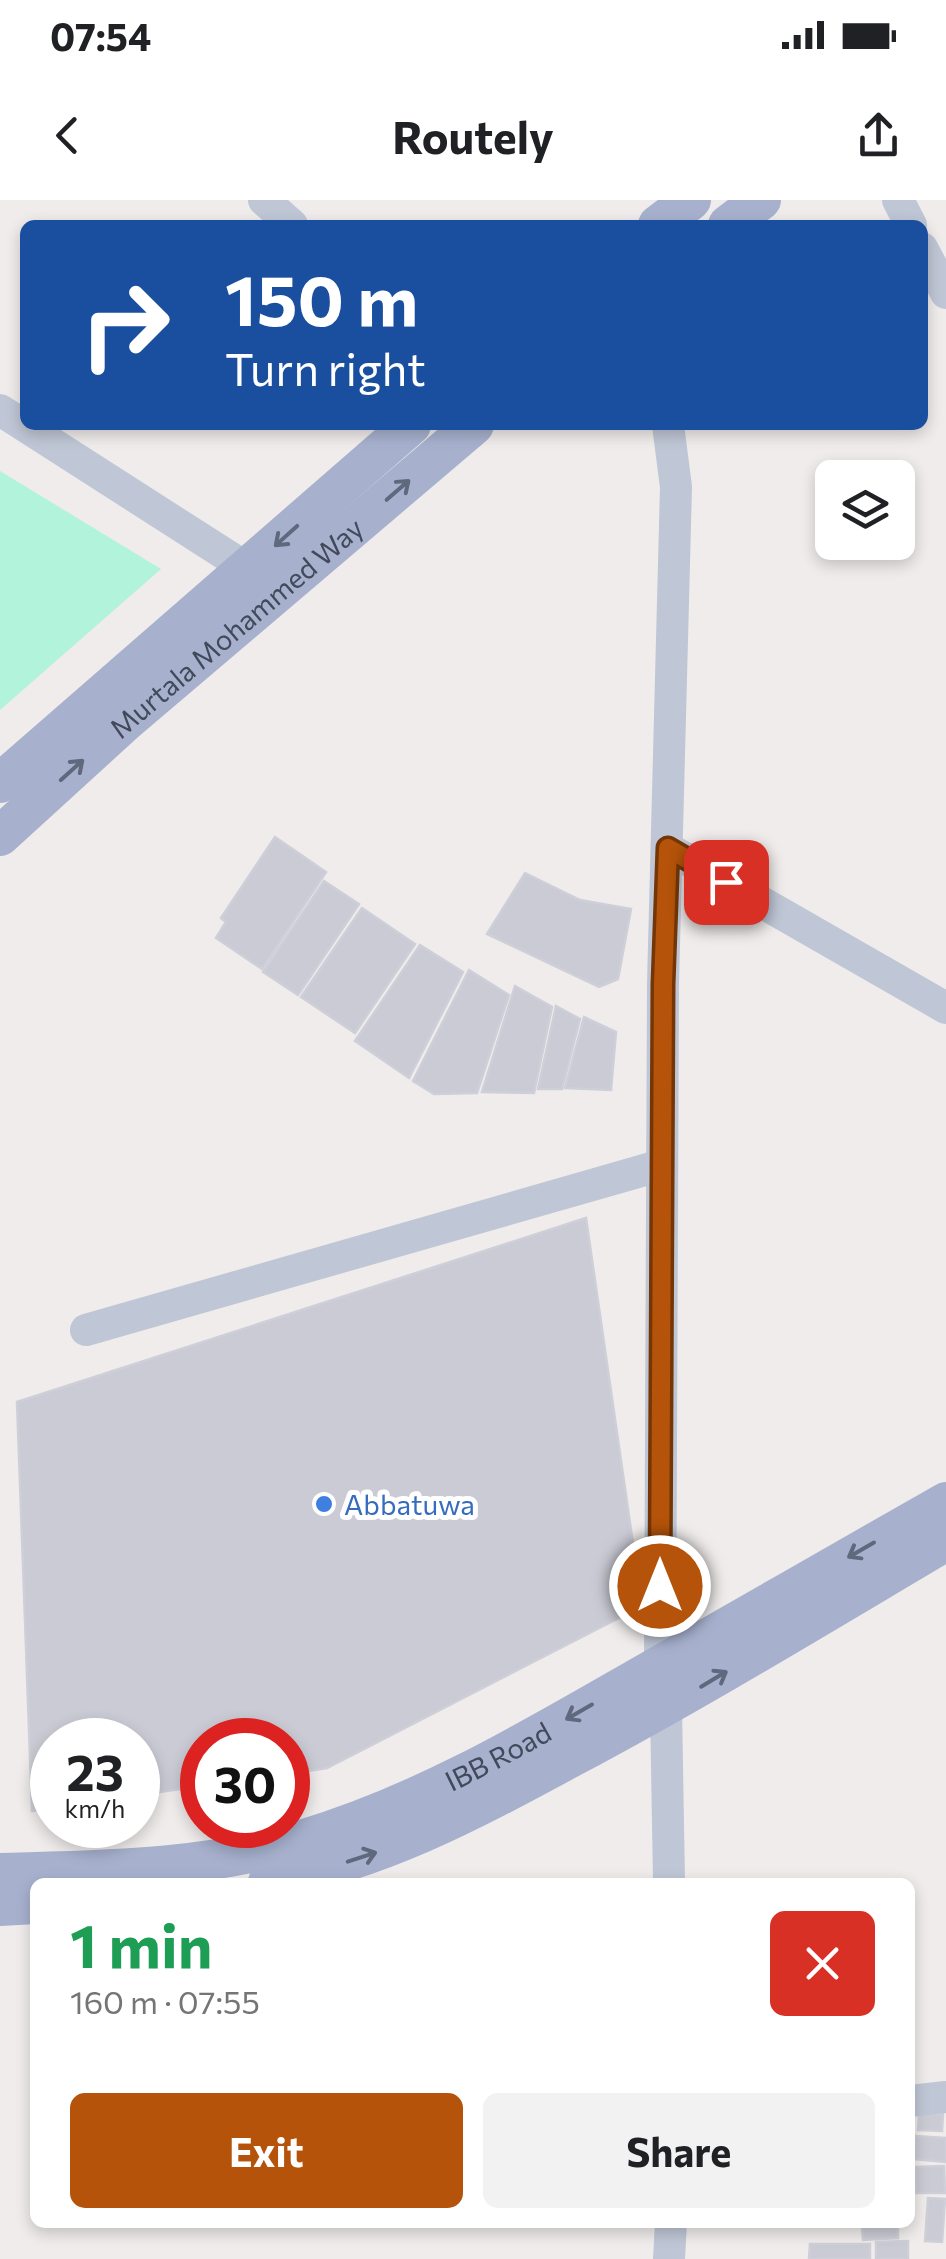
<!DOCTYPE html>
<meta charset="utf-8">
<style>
body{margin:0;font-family:Commissioner,sans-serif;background:#f2f2f2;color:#202124;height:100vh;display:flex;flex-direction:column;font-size:38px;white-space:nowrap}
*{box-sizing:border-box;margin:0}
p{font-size:32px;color:#757577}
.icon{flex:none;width:55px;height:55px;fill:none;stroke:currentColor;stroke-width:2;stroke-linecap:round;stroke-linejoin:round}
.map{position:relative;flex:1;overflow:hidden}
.drawer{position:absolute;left:30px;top:1678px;width:885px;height:350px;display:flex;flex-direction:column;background:#fff;border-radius:15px;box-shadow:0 5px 15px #0003}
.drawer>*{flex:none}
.hud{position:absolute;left:20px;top:20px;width:908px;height:210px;border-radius:15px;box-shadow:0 5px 15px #0003;background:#1a4fa0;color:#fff;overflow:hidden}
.tools{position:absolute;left:815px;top:260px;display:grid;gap:20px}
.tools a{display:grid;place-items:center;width:100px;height:100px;border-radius:15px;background:#fff;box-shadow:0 5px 15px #0003;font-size:50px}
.speed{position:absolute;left:30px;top:1518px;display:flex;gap:20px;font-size:50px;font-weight:700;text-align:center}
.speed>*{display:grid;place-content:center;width:130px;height:130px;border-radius:50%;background:#fff;box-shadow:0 5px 15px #0003;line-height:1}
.speed small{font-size:25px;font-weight:400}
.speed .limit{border:15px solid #d22;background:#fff;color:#111}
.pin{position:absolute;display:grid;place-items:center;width:85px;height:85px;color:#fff;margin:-42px;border-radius:20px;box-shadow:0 5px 15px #0006}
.me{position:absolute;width:110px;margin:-55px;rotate:0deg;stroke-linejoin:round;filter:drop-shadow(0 0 8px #0008)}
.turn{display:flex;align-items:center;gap:35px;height:210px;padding:0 40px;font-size:45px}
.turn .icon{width:130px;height:130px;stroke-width:2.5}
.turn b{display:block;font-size:70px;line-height:85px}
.round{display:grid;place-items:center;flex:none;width:105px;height:105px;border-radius:15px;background:#f2f2f2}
.summary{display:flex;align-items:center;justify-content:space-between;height:170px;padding:0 40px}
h1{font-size:60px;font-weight:700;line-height:75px;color:#1e9e55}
.primary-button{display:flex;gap:20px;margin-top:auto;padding:20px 40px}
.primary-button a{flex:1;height:115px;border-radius:15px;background:#b45309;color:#fff;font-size:40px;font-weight:700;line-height:115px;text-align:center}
.primary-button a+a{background:#f2f2f2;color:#202124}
.status{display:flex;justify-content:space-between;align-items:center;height:70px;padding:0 50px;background:#fff;direction:ltr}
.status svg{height:28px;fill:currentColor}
header{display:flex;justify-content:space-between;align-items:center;height:130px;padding:0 40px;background:#fff;font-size:45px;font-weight:700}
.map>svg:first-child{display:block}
.green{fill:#b2f3db}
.building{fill:#cacbd4;stroke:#cecfd8;stroke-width:2.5}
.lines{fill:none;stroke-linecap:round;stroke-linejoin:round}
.minor{stroke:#bfc6d5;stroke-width:32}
.major{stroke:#a7b1ce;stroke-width:40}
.oneway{stroke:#60687d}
.route-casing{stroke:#753606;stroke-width:25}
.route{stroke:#b45309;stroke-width:18}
.shop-dot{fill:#3f7fe0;stroke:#fff;stroke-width:4}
.labels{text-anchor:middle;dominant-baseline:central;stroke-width:10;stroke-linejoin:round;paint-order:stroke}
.street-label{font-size:28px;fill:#42495a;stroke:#fff}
.shop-label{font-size:28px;fill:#366cbe;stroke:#fff;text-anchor:start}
</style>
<div class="status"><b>07:54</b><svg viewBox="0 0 49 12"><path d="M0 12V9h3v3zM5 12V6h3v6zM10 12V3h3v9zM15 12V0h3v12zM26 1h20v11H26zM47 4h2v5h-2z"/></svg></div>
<header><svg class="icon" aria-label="back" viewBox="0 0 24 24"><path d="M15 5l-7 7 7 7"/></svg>Routely<svg class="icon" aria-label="share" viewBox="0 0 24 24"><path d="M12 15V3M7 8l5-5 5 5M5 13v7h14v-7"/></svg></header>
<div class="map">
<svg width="946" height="2059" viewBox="0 0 946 2059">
<rect width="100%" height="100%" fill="#efeceb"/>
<path class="green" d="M0,271L161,369L0,510Z"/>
<g class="building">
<path d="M275,637L326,672L262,769L216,738L226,722L221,718Z"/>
<path d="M525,673L580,700L631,709L618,779L599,787L487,734Z"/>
<path d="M324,681L359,704L298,795L263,772Z"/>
<path d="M362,708L415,744L355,833L301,797Z"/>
<path d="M420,745L463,772L409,878L355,841Z"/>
<path d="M469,770L509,795L477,893L434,894L413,881Z"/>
<path d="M515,786L552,807L534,893L482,892Z"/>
<path d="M556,806L580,819L562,889H538Z"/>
<path d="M584,817L616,832L611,890L565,888Z"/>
<path d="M586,1018L642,1406L327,1568L288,1574V1540H202V1586L138,1595V1540H52V1608L32,1611L17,1202Z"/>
<path d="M919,1913L943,1914L942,1931L918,1930Z"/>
<path d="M915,1936L946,1938V1962L914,1959Z"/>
<path d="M944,1966L945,1993H916L915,1967Z"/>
<path d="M928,1998L945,1999L942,2042L925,2041Z"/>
<path d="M877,2022H898V2038L863,2040L862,2027L877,2026Z"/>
<path d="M908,2041V2059H876V2042Z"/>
<path d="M810,2044H870V2059H809Z"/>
</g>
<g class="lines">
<g class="minor">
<path d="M264,0L292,25"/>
<path d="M898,0L911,25"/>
<path d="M922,48L946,93"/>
<path d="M0,210L248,369"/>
<path d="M668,225L676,287L663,784L660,1465L666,1507L669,1682"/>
<path d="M667,648L946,808"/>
<path d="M86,1130L662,965"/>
<path d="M910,1901L946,1897"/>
<path d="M669,2059L671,2022"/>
</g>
<g class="major">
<path d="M658,25L691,0"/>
<path d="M728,25L761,0"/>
<path d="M0,583L411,225"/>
<path id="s1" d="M0,636L126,521L474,225"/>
<path id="s2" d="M0,1673C101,1670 204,1670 301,1640C422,1604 528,1541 636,1479C739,1420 843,1361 946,1302"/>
<path d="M268,1682C383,1659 468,1613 570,1558C698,1490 821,1415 946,1341"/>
<path d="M0,1706L35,1704"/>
</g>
</g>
<defs><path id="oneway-shaft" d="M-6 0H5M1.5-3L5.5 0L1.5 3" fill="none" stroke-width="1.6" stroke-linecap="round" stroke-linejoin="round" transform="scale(2.5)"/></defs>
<g class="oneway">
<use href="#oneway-shaft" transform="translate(398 290) rotate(-41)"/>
<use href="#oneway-shaft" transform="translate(286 336) rotate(138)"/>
<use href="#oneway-shaft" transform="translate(72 570) rotate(-42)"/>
<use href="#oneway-shaft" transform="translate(861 1350) rotate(150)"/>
<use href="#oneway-shaft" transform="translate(714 1479) rotate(-31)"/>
<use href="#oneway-shaft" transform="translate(579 1512) rotate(150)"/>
<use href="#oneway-shaft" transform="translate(362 1657) rotate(-18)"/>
</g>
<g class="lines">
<defs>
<path id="route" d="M660,1386L663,784L668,648L726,682"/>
</defs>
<use href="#route" class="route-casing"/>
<use href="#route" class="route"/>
</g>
<circle class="shop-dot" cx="324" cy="1304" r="10"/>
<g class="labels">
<g class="street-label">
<text stroke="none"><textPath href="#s1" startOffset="315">Murtala Mohammed Way</textPath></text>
<text stroke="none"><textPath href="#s2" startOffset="518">IBB Road</textPath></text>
</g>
<g class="shop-label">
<text x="344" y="1304">Abbatuwa</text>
</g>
</g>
</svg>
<div class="tools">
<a><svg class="icon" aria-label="layers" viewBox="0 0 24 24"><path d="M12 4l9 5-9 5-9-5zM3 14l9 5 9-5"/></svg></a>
</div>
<div class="speed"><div>23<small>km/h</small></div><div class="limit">30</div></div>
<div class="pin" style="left:726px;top:682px;background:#d93025"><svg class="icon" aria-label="arrive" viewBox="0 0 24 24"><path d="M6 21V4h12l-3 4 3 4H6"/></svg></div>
<svg class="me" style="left:660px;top:1386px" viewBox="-20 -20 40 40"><circle r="17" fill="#b45309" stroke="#fff" stroke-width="3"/><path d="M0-11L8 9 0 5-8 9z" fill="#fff"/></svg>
<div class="hud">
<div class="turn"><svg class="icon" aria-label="right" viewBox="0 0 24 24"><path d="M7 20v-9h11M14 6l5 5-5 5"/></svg><div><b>150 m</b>Turn right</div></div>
</div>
<section class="drawer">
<div class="summary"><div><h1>1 min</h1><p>160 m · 07:55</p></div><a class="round" style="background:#d93025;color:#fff"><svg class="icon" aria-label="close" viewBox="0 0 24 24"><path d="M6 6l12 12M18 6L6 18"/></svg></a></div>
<div class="primary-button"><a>Exit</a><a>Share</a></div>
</section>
</div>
